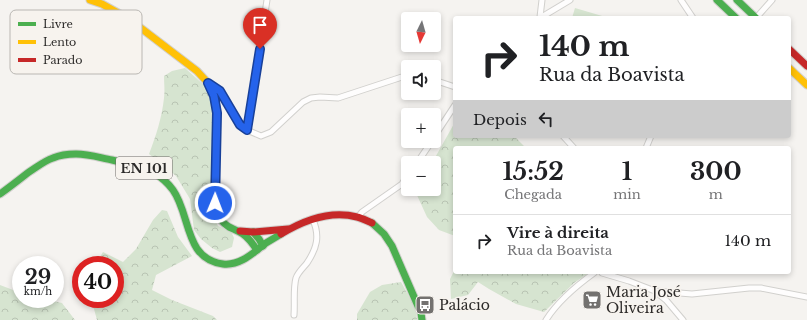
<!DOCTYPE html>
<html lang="pt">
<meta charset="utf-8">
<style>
body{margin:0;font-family:"Libre Baskerville",serif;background:#f2f2f2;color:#202124;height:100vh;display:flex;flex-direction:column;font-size:15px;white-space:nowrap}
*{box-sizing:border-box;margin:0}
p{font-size:13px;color:#757577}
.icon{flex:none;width:22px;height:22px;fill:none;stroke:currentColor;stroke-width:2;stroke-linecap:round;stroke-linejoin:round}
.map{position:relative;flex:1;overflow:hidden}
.sheet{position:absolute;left:453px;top:146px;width:338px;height:128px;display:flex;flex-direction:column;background:#fff;border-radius:4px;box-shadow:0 2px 6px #0003}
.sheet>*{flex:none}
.guide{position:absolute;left:453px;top:16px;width:338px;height:122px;border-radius:4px;box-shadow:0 2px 6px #0003;background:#fff;color:#202124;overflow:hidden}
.needle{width:26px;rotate:185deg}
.tools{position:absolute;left:401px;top:12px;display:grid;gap:8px}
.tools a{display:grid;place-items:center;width:40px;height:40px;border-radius:4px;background:#fff;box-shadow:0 2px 6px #0003;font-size:20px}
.speed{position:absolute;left:12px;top:256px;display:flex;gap:8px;font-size:20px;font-weight:700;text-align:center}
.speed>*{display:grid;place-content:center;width:52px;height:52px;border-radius:50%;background:#fff;box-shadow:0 2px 6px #0003;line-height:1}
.speed small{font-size:10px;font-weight:400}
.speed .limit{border:6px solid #d22;background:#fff;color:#111}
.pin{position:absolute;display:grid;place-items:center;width:34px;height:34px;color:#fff;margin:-41px -17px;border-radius:50% 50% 50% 0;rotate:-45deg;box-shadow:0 0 4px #0007}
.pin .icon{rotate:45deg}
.me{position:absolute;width:44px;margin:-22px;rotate:1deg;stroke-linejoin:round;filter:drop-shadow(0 0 3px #0008)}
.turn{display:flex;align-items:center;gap:14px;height:84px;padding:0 20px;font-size:18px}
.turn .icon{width:52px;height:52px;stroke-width:2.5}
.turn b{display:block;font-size:28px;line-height:34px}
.then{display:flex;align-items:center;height:38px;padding:0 20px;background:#0003;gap:8px;font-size:15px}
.eta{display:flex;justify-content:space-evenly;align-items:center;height:68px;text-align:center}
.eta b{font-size:24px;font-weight:700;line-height:28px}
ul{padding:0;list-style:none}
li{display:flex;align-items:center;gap:12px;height:52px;padding:0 20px;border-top:1px solid #e0e0e0}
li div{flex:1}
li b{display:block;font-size:15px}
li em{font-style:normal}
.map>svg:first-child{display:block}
.forest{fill:url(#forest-crowns)}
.pitch{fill:#d6e4d0}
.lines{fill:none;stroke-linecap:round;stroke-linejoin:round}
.street-casing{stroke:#d1d0cd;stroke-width:7}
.fast-casing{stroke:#d1d0cd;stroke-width:9}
.slow-casing{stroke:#d1d0cd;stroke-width:9}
.jam-casing{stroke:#d1d0cd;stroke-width:9}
.street{stroke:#fefdfd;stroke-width:5}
.fast{stroke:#4caf50;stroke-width:7}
.slow{stroke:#ffc107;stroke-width:7}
.jam{stroke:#c62828;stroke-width:7}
.route-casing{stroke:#184099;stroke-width:10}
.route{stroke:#2563eb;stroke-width:7}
.labels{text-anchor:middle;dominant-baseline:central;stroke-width:3;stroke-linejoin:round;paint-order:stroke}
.shield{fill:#f7f3ee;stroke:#6a6765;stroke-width:1}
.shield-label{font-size:13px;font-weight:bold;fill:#2d2b2a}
.poi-label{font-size:14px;fill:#2d2b2a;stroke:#f7f3ee;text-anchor:start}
.key{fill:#f7f3ee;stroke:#bab7b3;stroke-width:1}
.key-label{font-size:11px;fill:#2d2b2a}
</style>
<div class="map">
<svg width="807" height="320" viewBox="0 0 807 320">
<defs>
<pattern id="forest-crowns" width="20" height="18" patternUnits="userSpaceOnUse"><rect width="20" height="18" fill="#d6e4d0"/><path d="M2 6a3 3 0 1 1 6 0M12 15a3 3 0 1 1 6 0" fill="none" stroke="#b8c4b3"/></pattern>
</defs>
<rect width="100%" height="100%" fill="#f5f3f0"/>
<g class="forest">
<path d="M185,68L205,86L213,103L214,123L210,194L211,212L218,226L231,231L234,238L232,247L220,252L212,248L201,239L194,230L190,199L176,176L149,154C156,136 162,117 164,98C165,91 164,83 164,76L172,71Z"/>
<path d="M455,122V136H514L526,148H455V236L439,230L427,217L416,193L418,189H434V163H432Z"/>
<path d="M162,210L167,211L178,237L192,256L156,275L152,290L172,300L213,316L217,320H97L94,309L88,299H115V265H95L103,252L123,262L136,249L153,220Z"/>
<path d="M455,269V272H588L587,274L574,283L544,312L516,304L489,289L478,282L468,295L451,299L450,279Z"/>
<path d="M401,282L416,309L417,320H357V314L370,292L382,285Z"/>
<path d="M0,285L21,293V299H44L62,303L75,320H0Z"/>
</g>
<path class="pitch" d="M575,8L609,18H572Z"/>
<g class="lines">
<defs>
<g id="street">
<path d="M681,0L693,18"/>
<path d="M540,17L542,0"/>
<path d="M540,18L570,0"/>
<path d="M756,18L772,0"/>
<path d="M434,80L455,87"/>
<path d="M209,84L220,91L240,125L247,130L261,136L271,132L303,102L311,98L320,97L338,98L408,75"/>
<path d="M247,130L267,0"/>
<path d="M563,136L574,148"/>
<path d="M434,137L455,105"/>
<path d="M646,148L651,136"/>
<path d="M417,163L432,141"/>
<path d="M358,217L362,212L402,184L408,175"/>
<path d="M602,273L629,281L655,291L666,300L683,320"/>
<path d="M655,291L692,294L749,288H761L807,297"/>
<path d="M294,315C295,303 293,289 296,278C298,272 303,268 307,263C317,248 320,236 313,220"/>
<path d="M546,320C558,301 576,286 594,273"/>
</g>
<g id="fast">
<path d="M717,0L736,18"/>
<path d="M737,0L756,18"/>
<path d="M215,188C215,203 214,218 229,227C233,229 238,231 243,234C249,238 253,244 257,250"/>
<path d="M0,194C10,187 20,179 29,172C37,167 44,161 53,158C60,155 68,154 76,154C89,154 101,158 112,160C126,163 141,165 153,172C161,177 168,183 173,190C191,215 184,259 223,264C240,266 253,253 266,243C271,240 276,237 281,234"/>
<path d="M372,223L384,234L392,246L421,313L422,320"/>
<path d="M253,232L259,239L263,246"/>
</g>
<g id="slow">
<path d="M90,0L102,4L129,19L197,71L208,83L214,96L217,113L215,188"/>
<path d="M789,68L807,85"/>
</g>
<g id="jam">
<path d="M789,49L807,66"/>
<path d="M240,231L253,232L288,229"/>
<path d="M281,234C304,220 331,210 357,217C362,218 367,221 372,223"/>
</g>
</defs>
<use href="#street" class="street-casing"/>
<use href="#fast" class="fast-casing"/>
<use href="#slow" class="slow-casing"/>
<use href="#jam" class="jam-casing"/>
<use href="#street" class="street"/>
<use href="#fast" class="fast"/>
<use href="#slow" class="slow"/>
<use href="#jam" class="jam"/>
</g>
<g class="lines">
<defs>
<path id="route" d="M215,203L217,113L214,96L208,83L220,91L240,125L247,130L260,49"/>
</defs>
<use href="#route" class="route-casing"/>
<use href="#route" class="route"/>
</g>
<defs>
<symbol id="supermarket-square" viewBox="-11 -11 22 22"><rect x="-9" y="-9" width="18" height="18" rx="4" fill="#73716f" stroke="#f7f3ee"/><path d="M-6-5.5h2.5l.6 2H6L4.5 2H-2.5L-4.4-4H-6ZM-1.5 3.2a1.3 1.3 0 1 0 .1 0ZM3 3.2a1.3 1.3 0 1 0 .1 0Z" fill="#fff"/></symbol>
<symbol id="bus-square" viewBox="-11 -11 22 22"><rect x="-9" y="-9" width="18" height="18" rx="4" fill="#73716f" stroke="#f7f3ee"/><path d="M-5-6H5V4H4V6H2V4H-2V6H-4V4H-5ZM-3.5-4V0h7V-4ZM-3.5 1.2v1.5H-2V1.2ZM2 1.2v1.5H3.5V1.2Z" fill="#fff"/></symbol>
</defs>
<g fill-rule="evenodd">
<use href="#supermarket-square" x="581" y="289" width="22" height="22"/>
<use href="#bus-square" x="414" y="294" width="22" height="22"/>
</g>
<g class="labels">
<rect class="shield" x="116" y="157" width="56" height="22" rx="3"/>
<g class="shield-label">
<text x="144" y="168">EN 101</text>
</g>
<g class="poi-label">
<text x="606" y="292">Maria José<tspan x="606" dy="16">Oliveira</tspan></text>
<text x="439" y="305">Palácio</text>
</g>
</g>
<rect x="10" y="10" width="132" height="64" rx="6" class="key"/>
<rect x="18" y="22" width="18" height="4" fill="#4caf50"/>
<rect x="18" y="40" width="18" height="4" fill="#ffc107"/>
<rect x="18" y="58" width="18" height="4" fill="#c62828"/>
<g class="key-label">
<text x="43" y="28">Livre</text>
<text x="43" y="46">Lento</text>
<text x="43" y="64">Parado</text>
</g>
</svg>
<div class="tools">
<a><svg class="needle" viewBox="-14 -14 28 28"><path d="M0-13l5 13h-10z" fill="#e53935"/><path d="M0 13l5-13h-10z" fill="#757577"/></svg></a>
<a><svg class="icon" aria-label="sound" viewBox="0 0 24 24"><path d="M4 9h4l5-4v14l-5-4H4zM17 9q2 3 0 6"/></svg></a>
<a>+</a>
<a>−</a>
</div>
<div class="speed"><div>29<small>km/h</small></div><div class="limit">40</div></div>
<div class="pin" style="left:260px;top:49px;background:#d93025"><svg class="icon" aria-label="arrive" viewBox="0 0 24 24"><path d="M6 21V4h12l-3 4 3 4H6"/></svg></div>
<svg class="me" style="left:215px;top:203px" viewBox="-20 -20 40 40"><circle r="17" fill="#2563eb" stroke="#fff" stroke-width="3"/><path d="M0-11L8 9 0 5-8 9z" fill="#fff"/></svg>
<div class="guide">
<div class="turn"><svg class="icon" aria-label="right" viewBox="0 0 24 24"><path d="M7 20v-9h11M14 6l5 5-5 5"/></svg><div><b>140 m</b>Rua da Boavista</div></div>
<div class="then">Depois<svg class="icon" aria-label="left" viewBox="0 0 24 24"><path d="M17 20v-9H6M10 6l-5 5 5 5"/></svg></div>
</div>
<section class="sheet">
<div class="eta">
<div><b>15:52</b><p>Chegada</p></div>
<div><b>1</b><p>min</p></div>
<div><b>300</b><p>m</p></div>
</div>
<ul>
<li><svg class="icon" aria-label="right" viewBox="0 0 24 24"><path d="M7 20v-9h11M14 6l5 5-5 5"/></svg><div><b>Vire à direita</b><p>Rua da Boavista</p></div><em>140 m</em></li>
</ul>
</section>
</div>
